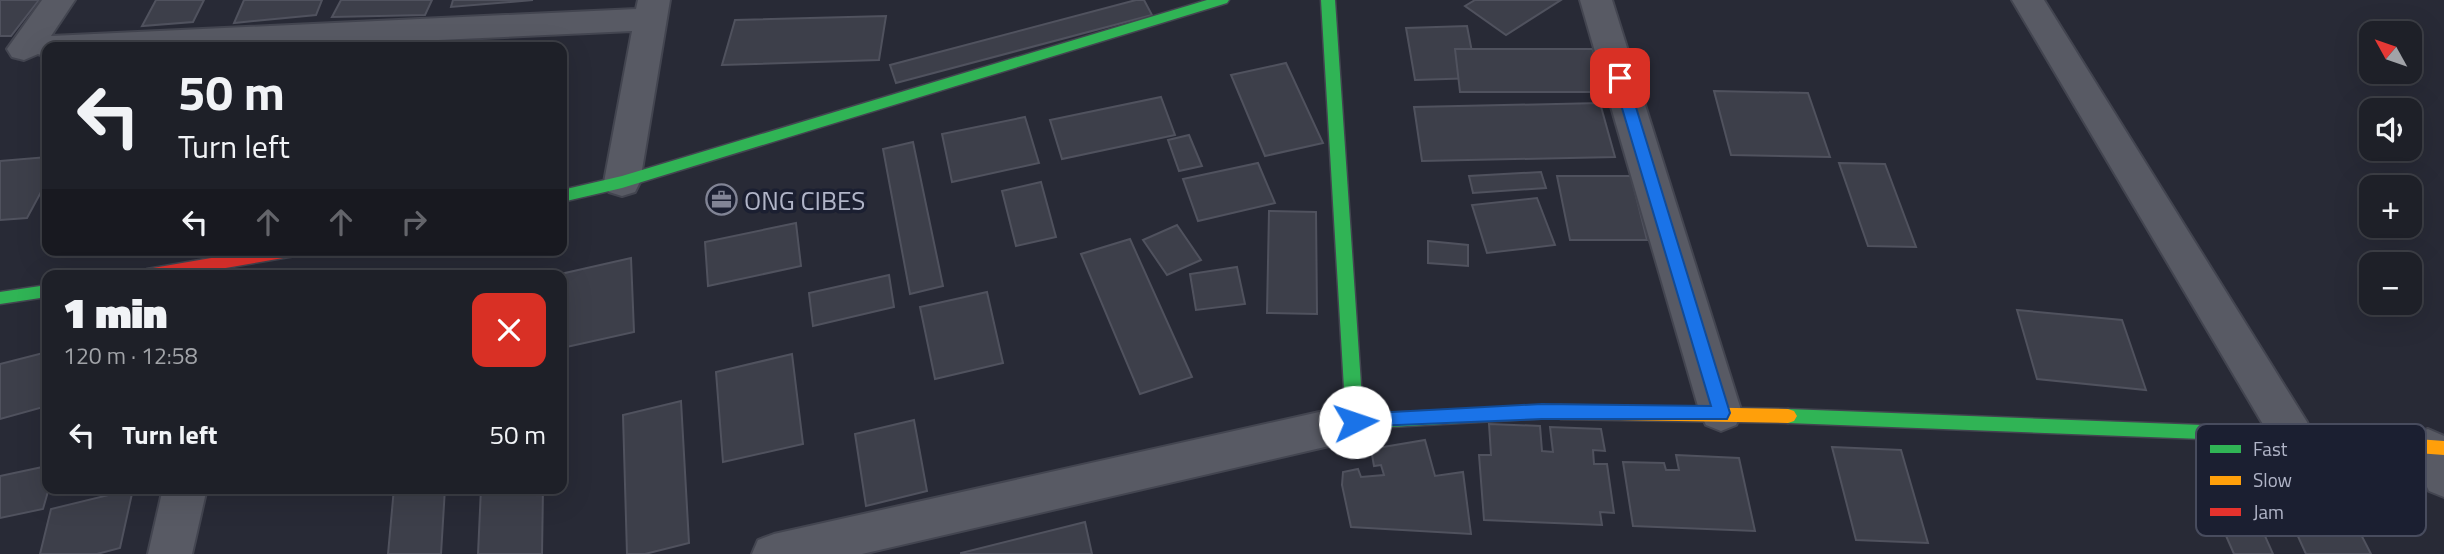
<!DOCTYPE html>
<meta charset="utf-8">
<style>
body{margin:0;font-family:"Titillium Web",sans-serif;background:#2b2d34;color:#f1f3f6;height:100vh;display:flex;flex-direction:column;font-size:26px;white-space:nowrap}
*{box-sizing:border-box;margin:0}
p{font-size:23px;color:#a1a3a8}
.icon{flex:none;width:38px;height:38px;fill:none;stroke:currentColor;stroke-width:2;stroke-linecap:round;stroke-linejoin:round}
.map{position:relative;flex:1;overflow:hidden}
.sheet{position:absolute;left:42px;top:270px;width:525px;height:224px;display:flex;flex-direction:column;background:#1e2028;border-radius:14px;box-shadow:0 7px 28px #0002,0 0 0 2px #3c3e45}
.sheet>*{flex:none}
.top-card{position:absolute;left:42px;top:42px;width:525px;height:214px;border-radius:14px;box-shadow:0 7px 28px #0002,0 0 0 2px #3c3e45;background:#1e2028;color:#f1f3f6;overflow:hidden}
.needle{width:46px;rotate:310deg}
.tools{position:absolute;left:2359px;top:21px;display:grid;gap:14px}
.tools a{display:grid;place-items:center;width:63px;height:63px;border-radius:14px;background:#1e2028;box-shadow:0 7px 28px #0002,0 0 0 2px #3c3e45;font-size:35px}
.pin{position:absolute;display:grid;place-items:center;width:60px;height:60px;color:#fff;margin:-30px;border-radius:14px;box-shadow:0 4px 10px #0006}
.me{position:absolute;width:77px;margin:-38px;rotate:86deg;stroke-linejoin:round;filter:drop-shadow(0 0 5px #0008)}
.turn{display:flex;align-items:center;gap:24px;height:147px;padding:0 21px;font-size:32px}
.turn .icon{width:91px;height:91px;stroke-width:2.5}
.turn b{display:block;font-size:49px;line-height:60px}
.lanes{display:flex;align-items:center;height:66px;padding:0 21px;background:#0003;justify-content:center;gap:35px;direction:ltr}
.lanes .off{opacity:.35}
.round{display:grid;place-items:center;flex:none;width:74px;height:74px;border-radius:14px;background:#2b2d34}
.overview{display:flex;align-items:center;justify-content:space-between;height:119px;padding:0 21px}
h1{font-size:42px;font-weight:800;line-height:52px}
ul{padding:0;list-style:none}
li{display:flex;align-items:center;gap:21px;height:91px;padding:0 21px}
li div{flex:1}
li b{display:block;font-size:26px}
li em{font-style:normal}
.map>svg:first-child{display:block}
.building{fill:#3d3f4a;stroke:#50525e;stroke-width:2}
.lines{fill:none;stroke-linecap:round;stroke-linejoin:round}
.street-casing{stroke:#434550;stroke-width:4}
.fast-casing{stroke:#434550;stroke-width:3}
.slow-casing{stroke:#434550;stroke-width:3}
.jam-casing{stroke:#434550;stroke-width:3}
.street{fill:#585a64;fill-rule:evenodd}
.fast{fill:#30b455;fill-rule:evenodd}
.slow{fill:#ff9f0a;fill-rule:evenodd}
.jam{fill:#e5322d;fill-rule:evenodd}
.route{fill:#1a73e8;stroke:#114b97;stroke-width:2}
.labels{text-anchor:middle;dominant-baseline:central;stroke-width:7;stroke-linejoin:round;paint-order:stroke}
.poi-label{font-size:26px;fill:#b1b5c8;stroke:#1b1f31;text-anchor:start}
.key{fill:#1b1f31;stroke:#484c5e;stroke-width:2}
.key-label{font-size:19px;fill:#b1b5c8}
</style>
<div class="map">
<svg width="2444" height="554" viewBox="0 0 2444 554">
<rect width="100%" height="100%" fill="#282a36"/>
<g class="building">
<path d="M0,0H39L11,36H0Z"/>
<path d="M156,0H204L193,22L142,26Z"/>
<path d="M244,0H322L316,15L234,23Z"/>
<path d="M341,0H432L425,15L332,17Z"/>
<path d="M453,0H533L451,7Z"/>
<path d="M1136,0H1144L1152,15L896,83L890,65Z"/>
<path d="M1475,0H1561L1506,35L1465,6Z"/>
<path d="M886,16L879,60L722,65L735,20Z"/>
<path d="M1467,26L1477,78L1415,80L1406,28Z"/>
<path d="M1455,49H1593L1602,92H1460Z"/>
<path d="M1286,63L1323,143L1265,156L1231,75Z"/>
<path d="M1714,91L1808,93L1830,157L1731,155Z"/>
<path d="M1161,97L1175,135L1062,159L1050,120Z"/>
<path d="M1600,103L1615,157L1422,161L1414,107Z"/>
<path d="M1025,117L1039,163L952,182L942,134Z"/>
<path d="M1189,135L1202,166L1179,171L1168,140Z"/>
<path d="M913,142L943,286L910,294L883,149Z"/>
<path d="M47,157V181L27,218L0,220V161Z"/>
<path d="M1258,163L1275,203L1198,221L1183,179Z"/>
<path d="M1839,163L1885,164L1916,247L1868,246Z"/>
<path d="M1541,172L1546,188L1473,193L1469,176Z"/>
<path d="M1557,176H1631L1647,240H1570Z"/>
<path d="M1041,182L1056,237L1016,246L1002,191Z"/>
<path d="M1537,198L1555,245L1487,253L1472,205Z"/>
<path d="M1269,211L1316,212L1317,314L1267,313Z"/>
<path d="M796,223L801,266L708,286L705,242Z"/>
<path d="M1177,225L1201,260L1167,275L1143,240Z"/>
<path d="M1130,239L1192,377L1140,394L1081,254Z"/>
<path d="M1428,241L1468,245V266L1428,263Z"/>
<path d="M631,258L634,332L562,348V275H556Z"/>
<path d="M1237,267L1245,304L1196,310L1190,274Z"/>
<path d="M889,275L894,307L813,326L809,293Z"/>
<path d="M987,292L1003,363L935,379L920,307Z"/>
<path d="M2017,310L2122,320L2146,390L2037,379Z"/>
<path d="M47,352V406L0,419V364Z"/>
<path d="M792,354L803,444L723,462L716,372Z"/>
<path d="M681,401L689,543L645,554H627L623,415Z"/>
<path d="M914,420L927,491L866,506L855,434Z"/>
<path d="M1489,424L1540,426L1542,451L1553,452L1550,427L1601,429L1605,451L1593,450L1594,464H1607L1614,513L1600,512L1602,525L1484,520L1479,455H1491Z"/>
<path d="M1425,440L1435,476L1463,472L1471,534L1351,527L1342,485L1343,472L1358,469L1361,477L1384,475L1381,465L1374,466L1371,449Z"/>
<path d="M1832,447L1901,450L1928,543L1856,540Z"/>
<path d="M1676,455L1739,458L1755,531L1633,526L1623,462L1664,463L1666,470H1679Z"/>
<path d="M47,466L49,488L43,509L0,518V476Z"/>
<path d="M2201,479L2241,482L2273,554H2234Z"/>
<path d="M394,488H445L441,554H388Z"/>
<path d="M481,488H543L542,554H478Z"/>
<path d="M133,489L120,548L97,554H40L51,509Z"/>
<path d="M2286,510L2350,513L2371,554H2306Z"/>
<path d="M1085,522L1092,554H961V553Z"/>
</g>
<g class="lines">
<defs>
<g id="street">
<path d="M42,0H75L51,36L636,9L638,0H670L640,182L635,192L622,196L609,192L604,182L632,31L286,47H47V57L38,54L24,60L12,57L7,49Z"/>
<path d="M1580,0H1612L1742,413L1736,425L1721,431L1706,425L1700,413Z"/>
<path d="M2012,0H2044L2307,422L2313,435L2307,448L2292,453L2277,448Z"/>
<path d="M1355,404L1370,409L1376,422L1370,435L1355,440L862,554H752L758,540L774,534Z"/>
<path d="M2428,429L2444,436V497L2429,491L2407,447L2413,434Z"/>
<path d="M163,488H207L192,554H148Z"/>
</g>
<g id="fast">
<path d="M1207,0H1229L1227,3L622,188L562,202V190L622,176Z"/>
<path d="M1321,0H1335L1363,414L1561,405L1567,407L1569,412L1567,417L1355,429L1349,427L1346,422Z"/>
<path d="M47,285V297L0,304V292Z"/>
<path d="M1788,409L2254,427L2260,429L2263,434L2260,439L2254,441L1788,423L1782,421L1779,416L1782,411Z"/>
</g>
<g id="slow">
<path d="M1561,405L1788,409L1794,411L1797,416L1794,421L1788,423L1561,419L1555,417L1553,412L1555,407Z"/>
<path d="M2254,427L2444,441V455L2254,441L2248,439L2245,434L2248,429Z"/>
</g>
<path id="jam" d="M258,250H303L295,256L185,275H139L147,269Z"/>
</defs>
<use href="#street" class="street-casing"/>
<use href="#fast" class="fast-casing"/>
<use href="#slow" class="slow-casing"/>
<use href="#jam" class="jam-casing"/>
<use href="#street" class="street"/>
<use href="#fast" class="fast"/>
<use href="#slow" class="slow"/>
<use href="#jam" class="jam"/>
</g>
<path class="route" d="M1620,73L1627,78L1730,413L1727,419H1542L1349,427L1347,422L1349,417L1355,414L1542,404L1711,406L1613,78Z"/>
<defs>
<symbol id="office-ring" viewBox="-11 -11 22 22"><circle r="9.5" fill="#1b1f31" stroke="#818495" stroke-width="1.5"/><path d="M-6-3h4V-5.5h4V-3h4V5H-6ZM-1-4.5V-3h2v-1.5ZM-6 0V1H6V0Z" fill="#818495"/></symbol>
</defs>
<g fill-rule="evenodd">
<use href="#office-ring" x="704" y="182" width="35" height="35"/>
</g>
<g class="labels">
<g class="poi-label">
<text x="744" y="200">ONG CIBES</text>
</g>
</g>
<rect x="2196" y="424" width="230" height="112" rx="10" class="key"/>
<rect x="2210" y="445" width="31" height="8" fill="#30b455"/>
<rect x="2210" y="476" width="31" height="9" fill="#ff9f0a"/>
<rect x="2210" y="508" width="31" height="8" fill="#e5322d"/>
<g class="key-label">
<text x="2253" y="456">Fast</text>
<text x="2253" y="487">Slow</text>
<text x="2253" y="519">Jam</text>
</g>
</svg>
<div class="tools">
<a><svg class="needle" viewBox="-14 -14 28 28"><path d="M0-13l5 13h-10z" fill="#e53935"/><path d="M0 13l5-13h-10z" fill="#a1a3a8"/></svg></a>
<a><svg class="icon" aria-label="sound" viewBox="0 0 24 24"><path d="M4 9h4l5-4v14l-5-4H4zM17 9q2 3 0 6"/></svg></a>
<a>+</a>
<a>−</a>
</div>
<div class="pin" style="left:1620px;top:78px;background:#d93025"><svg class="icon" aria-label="arrive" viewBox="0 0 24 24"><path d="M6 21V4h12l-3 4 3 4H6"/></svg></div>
<svg class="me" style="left:1355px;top:422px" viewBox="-20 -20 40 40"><circle r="19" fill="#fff"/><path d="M0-13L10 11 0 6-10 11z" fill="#1a73e8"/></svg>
<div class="top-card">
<div class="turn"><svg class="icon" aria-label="left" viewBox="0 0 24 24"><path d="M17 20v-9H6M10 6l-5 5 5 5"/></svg><div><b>50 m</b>Turn left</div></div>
<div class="lanes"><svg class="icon" aria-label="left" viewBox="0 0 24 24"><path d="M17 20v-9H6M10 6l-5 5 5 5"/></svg><svg class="icon off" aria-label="ahead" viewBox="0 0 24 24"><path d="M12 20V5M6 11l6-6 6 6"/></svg><svg class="icon off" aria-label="ahead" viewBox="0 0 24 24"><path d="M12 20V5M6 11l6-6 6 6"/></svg><svg class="icon off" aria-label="right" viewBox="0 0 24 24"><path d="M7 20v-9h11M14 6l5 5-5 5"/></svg></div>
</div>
<section class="sheet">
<div class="overview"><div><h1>1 min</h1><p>120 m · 12:58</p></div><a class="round" style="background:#d93025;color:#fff"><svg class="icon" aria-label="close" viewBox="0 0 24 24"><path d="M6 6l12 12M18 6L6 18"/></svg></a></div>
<ul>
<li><svg class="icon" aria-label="left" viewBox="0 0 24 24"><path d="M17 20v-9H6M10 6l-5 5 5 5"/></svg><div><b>Turn left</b></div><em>50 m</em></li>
</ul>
</section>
</div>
